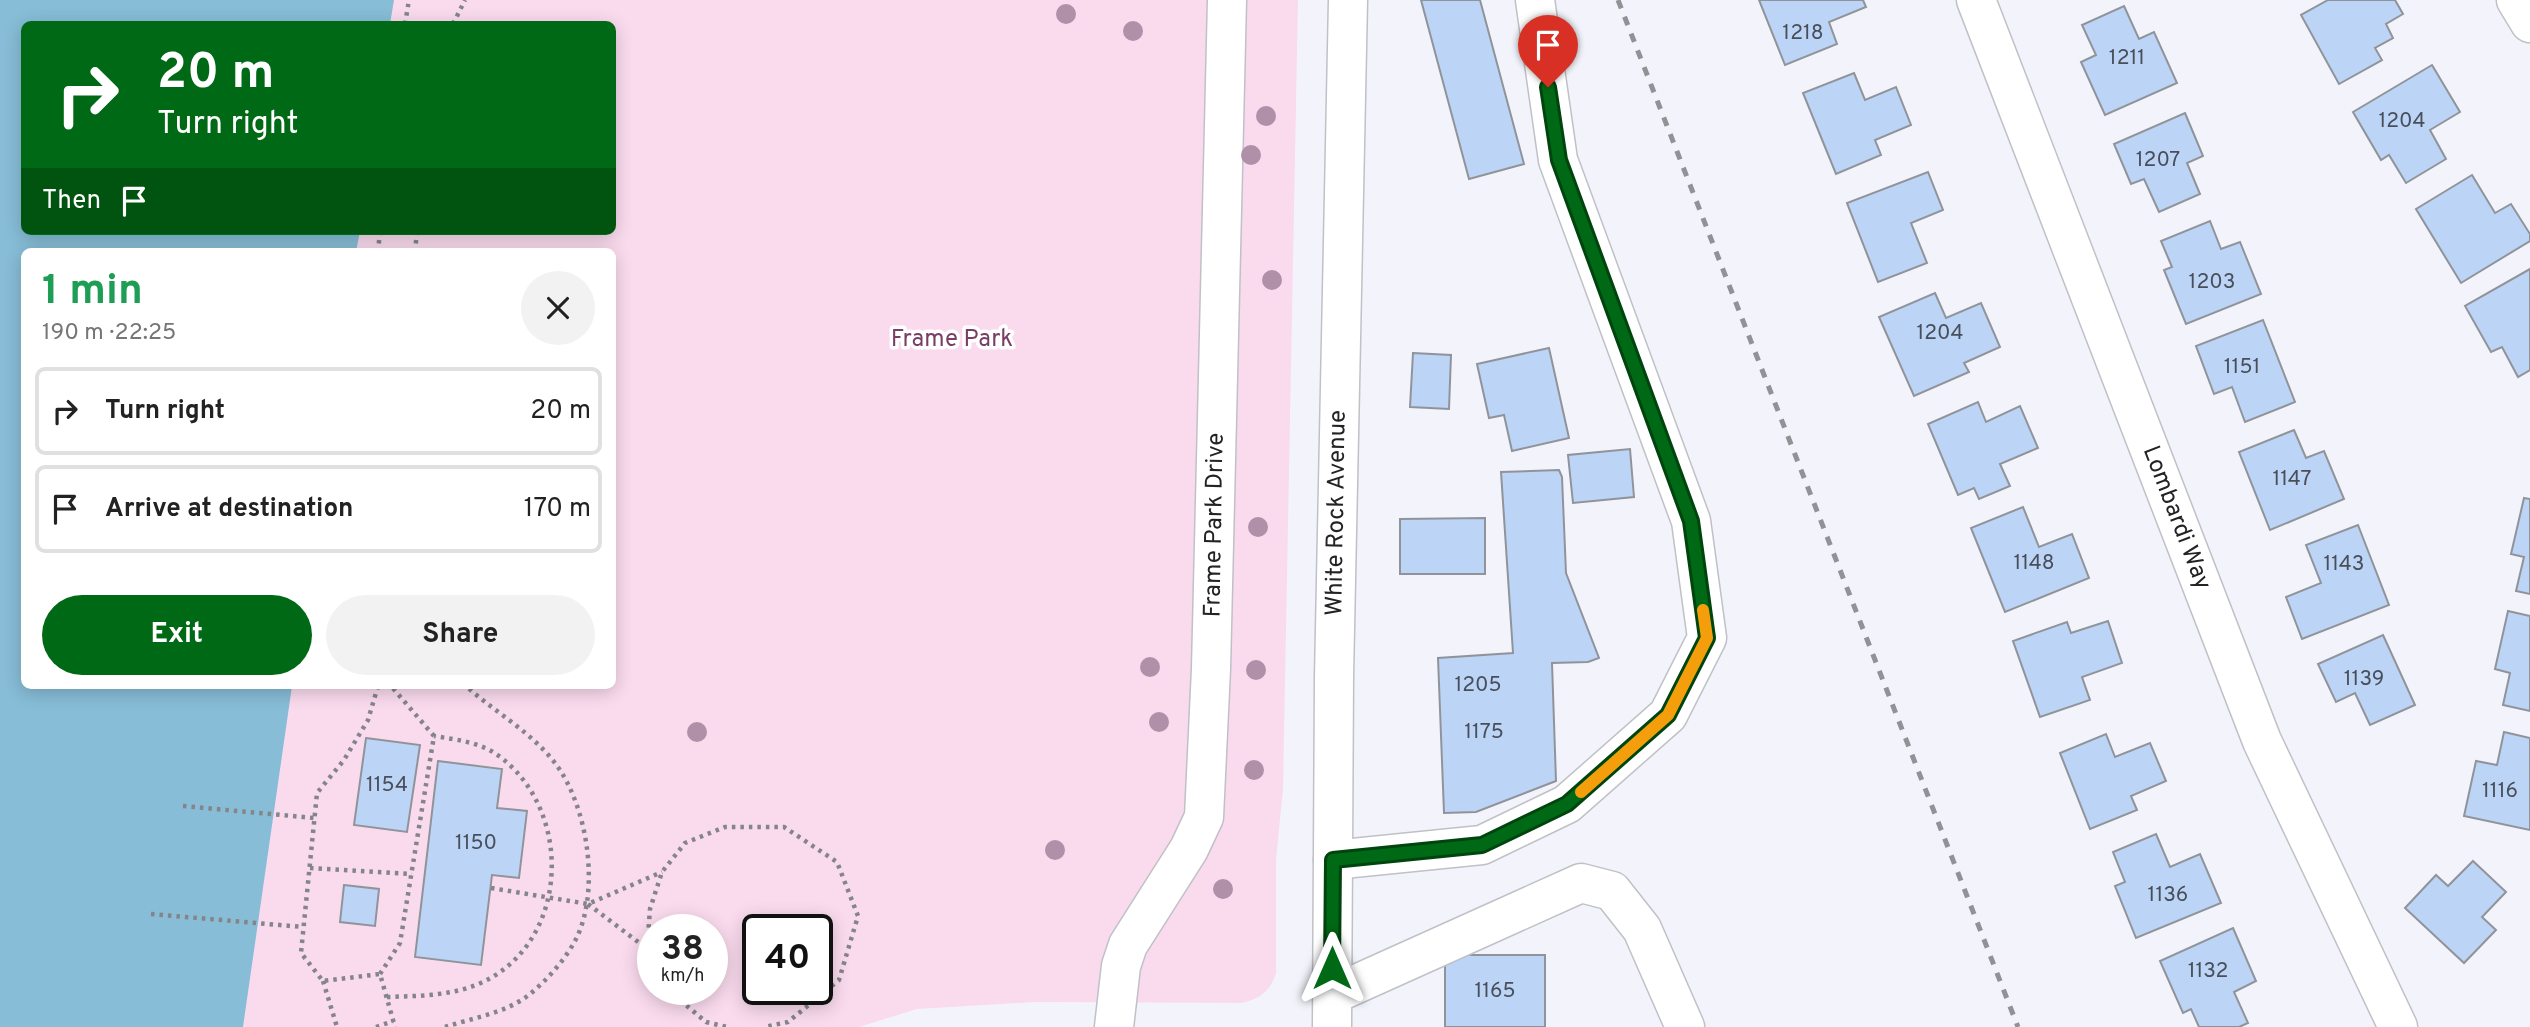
<!DOCTYPE html>
<meta charset="utf-8">
<style>
body{margin:0;font-family:Overpass,sans-serif;background:#f2f2f2;color:#222;height:100vh;display:flex;flex-direction:column;font-size:26px;white-space:nowrap}
*{box-sizing:border-box;margin:0}
p{font-size:23px;color:#767676}
.icon{flex:none;width:38px;height:38px;fill:none;stroke:currentColor;stroke-width:2;stroke-linecap:round;stroke-linejoin:round}
.map{position:relative;flex:1;overflow:hidden}
.side{position:absolute;left:21px;top:248px;width:595px;height:441px;display:flex;flex-direction:column;background:#fff;border-radius:10px;box-shadow:0 4px 18px #0003}
.side>*{flex:none}
.top-card{position:absolute;left:21px;top:21px;width:595px;height:214px;border-radius:10px;box-shadow:0 4px 18px #0003;background:#006915;color:#fff;overflow:hidden}
.speed{position:absolute;left:637px;top:914px;display:flex;gap:14px;font-size:35px;font-weight:700;text-align:center}
.speed>*{display:grid;place-content:center;width:91px;height:91px;border-radius:50%;background:#fff;box-shadow:0 4px 18px #0003;line-height:1}
.speed small{font-size:18px;font-weight:400}
.speed .limit{border:4px solid #111;border-radius:10px;background:#fff;color:#111}
.pin{position:absolute;display:grid;place-items:center;width:60px;height:60px;color:#fff;margin:-72px -30px;border-radius:50% 50% 50% 0;rotate:-45deg;box-shadow:0 0 7px #0007}
.pin .icon{rotate:45deg}
.me{position:absolute;width:77px;margin:-38px;rotate:0deg;stroke-linejoin:round;filter:drop-shadow(0 0 5px #0008)}
.turn{display:flex;align-items:center;gap:24px;height:147px;padding:0 21px;font-size:32px}
.turn .icon{width:91px;height:91px;stroke-width:2.5}
.turn b{display:block;font-size:49px;line-height:60px}
.then{display:flex;align-items:center;height:66px;padding:0 21px;background:#0003;gap:14px;font-size:26px}
.round{display:grid;place-items:center;flex:none;width:74px;height:74px;border-radius:37px;background:#f2f2f2}
.summary{display:flex;align-items:center;justify-content:space-between;height:119px;padding:0 21px}
h1{font-size:42px;font-weight:700;line-height:52px;color:#1e9e55}
.action{display:flex;gap:14px;margin-top:auto;padding:14px 21px}
.action a{flex:1;height:80px;border-radius:42px;background:#006915;color:#fff;font-size:28px;font-weight:700;line-height:80px;text-align:center}
.action a+a{background:#f2f2f2;color:#222}
ul{padding:0;list-style:none}
li{display:flex;align-items:center;gap:21px;height:88px;margin:0 14px 10px;padding:0 7px;border:4px solid #e0e0e0;border-radius:10px}
li div{flex:1}
li b{display:block;font-size:26px}
li em{font-style:normal}
.map>svg:first-child{display:block}
.green{fill:#fadbee;fill-rule:evenodd}
.water{fill:#87bdd7}
.building{fill:#bcd4f6;stroke:#90949a;stroke-width:2}
.lines{fill:none;stroke-linecap:round;stroke-linejoin:round}
.minor-casing{stroke:#c0c0c7;stroke-width:41}
.path{stroke:#84858a;stroke-width:4.5;stroke-dasharray:3.5 5;stroke-linecap:butt}
.minor{stroke:#fff;stroke-width:38}
.rail{stroke:#919196;stroke-width:5;stroke-dasharray:9 9;stroke-linecap:butt}
.tree{fill:#b090a8}
.route-casing{stroke:#00440e;stroke-width:18}
.route{stroke:#006915;stroke-width:12}
.slow{stroke:#f59e0b;stroke-width:12}
.labels{text-anchor:middle;dominant-baseline:central;stroke-width:7;stroke-linejoin:round;paint-order:stroke}
.number-label{font-size:21px;fill:#494f5a}
.park-label{font-size:24px;fill:#793e65;stroke:#fff}
.street-label{font-size:24px;fill:#232326;stroke:#fff}
</style>
<div class="map">
<svg width="2530" height="1027" viewBox="0 0 2530 1027">
<rect width="100%" height="100%" fill="#f3f4fb"/>
<path class="green" d="M0,0H1298L1283,789L1276,860V973C1270,992 1259,999 1241,1003L1036,1002L917,1009L859,1027H0ZM24,24H612V231H24ZM24,252H612V686H24ZM653,929H712V989H653ZM758,929H817V989H758Z"/>
<path class="water" d="M0,0H394L390,24H24V231H360L356,252H24V686H292L243,1027H0Z"/>
<g class="building">
<path d="M1421,0H1480L1524,164L1469,179Z"/>
<path d="M1759,0H1863L1866,7L1829,22L1837,44L1785,65Z"/>
<path d="M2328,0H2395L2403,14L2386,24L2393,38L2375,48L2382,60L2339,84L2301,15Z"/>
<path d="M2124,6L2139,39L2154,32L2177,83L2105,115L2081,62L2096,55L2082,25Z"/>
<path d="M2432,65L2460,112L2430,130L2446,159L2406,183L2389,155L2381,160L2353,112Z"/>
<path d="M1854,73L1865,100L1896,87L1911,125L1875,140L1881,155L1836,174L1803,93Z"/>
<path d="M2185,113L2203,156L2187,163L2200,194L2159,212L2144,179L2131,184L2114,144Z"/>
<path d="M1928,172L1943,210L1911,223L1927,263L1878,282L1847,203Z"/>
<path d="M2472,175L2495,213L2511,204L2530,234V241L2461,283L2416,209Z"/>
<path d="M2210,221L2221,249L2240,242L2261,294L2186,324L2164,270L2172,267L2161,241Z"/>
<path d="M2530,269V370L2518,377L2502,347L2491,352L2465,306Z"/>
<path d="M1935,293L1946,318L1981,303L2000,347L1964,363L1969,372L1914,396L1879,317Z"/>
<path d="M2263,320L2295,402L2245,422L2232,387L2214,394L2196,346Z"/>
<path d="M1549,348L1569,438L1512,451L1504,415L1489,418L1477,364Z"/>
<path d="M1413,353L1451,355L1449,409L1410,407Z"/>
<path d="M1978,402L1986,422L2020,406L2038,448L2000,464L2010,486L1979,499L1974,488L1958,495L1928,424Z"/>
<path d="M2294,430L2306,458L2324,451L2344,499L2270,530L2239,452Z"/>
<path d="M1630,449L1634,497L1573,503L1568,455Z"/>
<path d="M1559,470L1562,477L1566,573L1599,658L1588,662L1552,663L1556,781L1476,812L1444,813L1438,658L1513,653L1501,472Z"/>
<path d="M2524,498L2530,499V594L2516,591L2524,557L2511,554Z"/>
<path d="M2023,507L2039,547L2072,534L2089,578L2005,612L1971,528Z"/>
<path d="M1485,518V574H1400V519Z"/>
<path d="M2358,525L2389,605L2302,639L2286,597L2321,583L2306,545Z"/>
<path d="M2508,611L2530,616V711L2503,705L2510,673L2495,669Z"/>
<path d="M2108,621L2122,663L2082,677L2090,700L2040,717L2013,641L2067,622L2071,633Z"/>
<path d="M2383,635L2415,705L2370,725L2355,693L2336,702L2318,664Z"/>
<path d="M2504,732L2530,738V830L2464,816L2476,761L2497,765Z"/>
<path d="M2106,734L2115,757L2150,743L2166,781L2131,796L2137,810L2090,829L2060,753Z"/>
<path d="M366,738L420,745L407,832L354,825Z"/>
<path d="M438,761L502,769L497,808L527,811L519,878L492,875L481,965L415,957Z"/>
<path d="M2156,834L2170,867L2200,854L2221,903L2136,938L2115,886L2125,882L2113,852Z"/>
<path d="M2473,861L2506,892L2482,917L2496,930L2464,963L2405,908L2436,875L2448,886Z"/>
<path d="M344,885L379,889L375,926L340,922Z"/>
<path d="M2233,928L2256,981L2234,992L2248,1023L2239,1027H2199L2191,1009L2183,1013L2160,961Z"/>
<rect x="1445" y="955" width="100" height="72"/>
</g>
<g class="lines">
<defs>
<g id="minor">
<path d="M1976,0L2262,741L2398,1027"/>
<path d="M2516,0L2530,23"/>
<path d="M1333,860L1482,845L1567,804L1668,715L1707,638L1691,521L1558,160L1535,0"/>
<path d="M1332,995L1581,883L1612,891L1642,929L1685,1027"/>
<path d="M1114,1027L1121,966L1128,945L1189,849L1204,817L1211,669L1227,0"/>
<path d="M1332,1027L1334,677L1348,0"/>
</g>
</defs>
<use href="#minor" class="minor-casing"/>
<g class="path">
<path d="M405,24L409,0"/>
<path d="M453,24L465,0"/>
<path d="M378,252L380,231"/>
<path d="M415,252L417,231"/>
<path d="M378,686L368,720L344,760L317,793L301,953L323,981L380,974L395,1027"/>
<path d="M183,806L314,818"/>
<path d="M310,868L412,874"/>
<path d="M491,888L588,904L662,872"/>
<path d="M588,904L646,948"/>
<path d="M151,914L303,927"/>
<path d="M653,960L647,949L650,909L662,872L685,843L725,827H784L837,862L858,916L839,980L788,1022L764,1027"/>
<path d="M380,974L400,943L434,736L391,686"/>
<path d="M323,981L337,1027"/>
<path d="M667,989L706,1022L727,1027"/>
<path d="M387,997C416,996 448,996 476,985C569,948 576,813 499,756C480,742 458,740 434,736"/>
<path d="M376,1027L393,1021"/>
<path d="M445,1027C472,1018 507,1013 530,994C547,980 564,961 575,941C601,892 588,806 555,763C530,731 496,713 466,686"/>
</g>
<use href="#minor" class="minor"/>
<path class="rail" d="M1618,0L2018,1027"/>
</g>
<g class="tree">
<circle cx="1066" cy="14" r="10"/>
<circle cx="1133" cy="31" r="10"/>
<circle cx="1266" cy="116" r="10"/>
<circle cx="1251" cy="155" r="10"/>
<circle cx="1272" cy="280" r="10"/>
<circle cx="1258" cy="527" r="10"/>
<circle cx="1150" cy="667" r="10"/>
<circle cx="1256" cy="670" r="10"/>
<circle cx="1159" cy="722" r="10"/>
<circle cx="697" cy="732" r="10"/>
<circle cx="1254" cy="770" r="10"/>
<circle cx="1055" cy="850" r="10"/>
<circle cx="1223" cy="889" r="10"/>
</g>
<g class="lines">
<defs>
<path id="route" d="M1332,968L1333,860L1482,845L1567,804L1668,715L1707,638L1691,521L1559,160L1548,87"/>
</defs>
<use href="#route" class="route-casing"/>
<use href="#route" class="route"/>
<path class="slow" d="M1581,792L1668,715L1707,638L1703,610"/>
</g>
<g class="labels">
<g class="number-label">
<text x="1803" y="33">1218</text>
<text x="2127" y="58">1211</text>
<text x="2402" y="121">1204</text>
<text x="2158" y="160">1207</text>
<text x="2212" y="282">1203</text>
<text x="1940" y="333">1204</text>
<text x="2242" y="367">1151</text>
<text x="2292" y="479">1147</text>
<text x="2034" y="563">1148</text>
<text x="2344" y="564">1143</text>
<text x="2364" y="679">1139</text>
<text x="1478" y="685">1205</text>
<text x="1484" y="732">1175</text>
<text x="387" y="785">1154</text>
<text x="2500" y="791">1116</text>
<text x="476" y="843">1150</text>
<text x="2168" y="895">1136</text>
<text x="2208" y="971">1132</text>
<text x="1495" y="991">1165</text>
</g>
<g class="park-label">
<text x="952" y="340">Frame Park</text>
</g>
<g class="street-label">
<text transform="translate(1337 513) rotate(-89)">White Rock Avenue</text>
<text transform="translate(2176 518) rotate(69)">Lombardi Way</text>
<text transform="translate(1215 525) rotate(-89)">Frame Park Drive</text>
</g>
</g>
</svg>
<div class="speed"><div>38<small>km/h</small></div><div class="limit">40</div></div>
<div class="pin" style="left:1548px;top:87px;background:#d93025"><svg class="icon" aria-label="arrive" viewBox="0 0 24 24"><path d="M6 21V4h12l-3 4 3 4H6"/></svg></div>
<svg class="me" style="left:1332px;top:968px" viewBox="-20 -20 40 40"><path d="M0-17L14 15 0 8-14 15z" fill="#006915" stroke="#fff" stroke-width="4"/></svg>
<div class="top-card">
<div class="turn"><svg class="icon" aria-label="right" viewBox="0 0 24 24"><path d="M7 20v-9h11M14 6l5 5-5 5"/></svg><div><b>20 m</b>Turn right</div></div>
<div class="then">Then<svg class="icon" aria-label="arrive" viewBox="0 0 24 24"><path d="M6 21V4h12l-3 4 3 4H6"/></svg></div>
</div>
<section class="side">
<div class="summary"><div><h1>1 min</h1><p>190 m · 22:25</p></div><a class="round"><svg class="icon" aria-label="close" viewBox="0 0 24 24"><path d="M6 6l12 12M18 6L6 18"/></svg></a></div>
<ul>
<li><svg class="icon" aria-label="right" viewBox="0 0 24 24"><path d="M7 20v-9h11M14 6l5 5-5 5"/></svg><div><b>Turn right</b></div><em>20 m</em></li>
<li><svg class="icon" aria-label="arrive" viewBox="0 0 24 24"><path d="M6 21V4h12l-3 4 3 4H6"/></svg><div><b>Arrive at destination</b></div><em>170 m</em></li>
</ul>
<div class="action"><a>Exit</a><a>Share</a></div>
</section>
</div>
